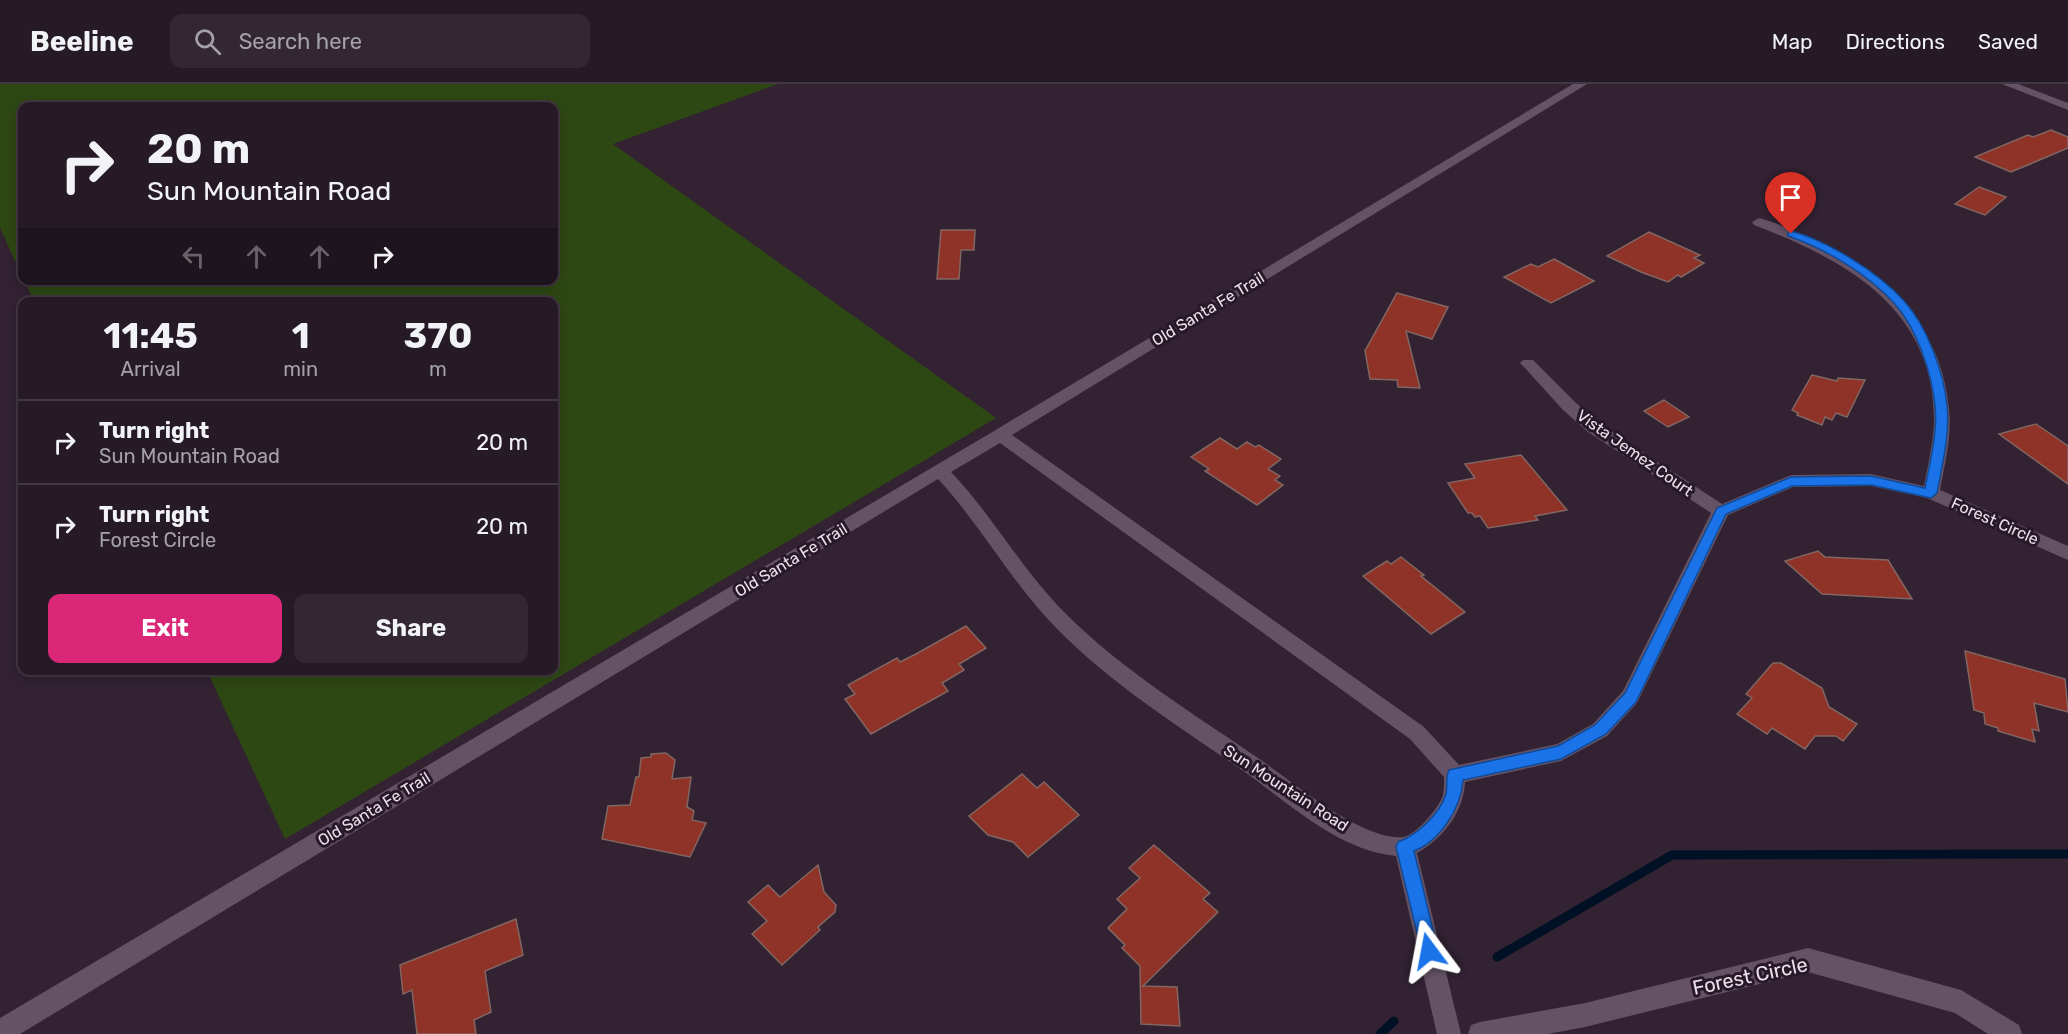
<!DOCTYPE html>
<style>
body{margin:0;font-family:Rubik,sans-serif;background:#322732;color:#f1f3f6;height:100vh;display:flex;flex-direction:column;font-size:22px;white-space:nowrap}
*{box-sizing:border-box;margin:0}
p{font-size:20px;color:#a4a1a7}
.icon{flex:none;width:33px;height:33px;fill:none;stroke:currentColor;stroke-width:2;stroke-linecap:round;stroke-linejoin:round}
.map{position:relative;flex:1;overflow:hidden}
.details{position:absolute;left:18px;top:213px;width:540px;height:378px;display:flex;flex-direction:column;background:#261a26;border-radius:12px;box-shadow:0 3px 15px #0003,0 0 0 2px #423843}
.details>*{flex:none}
.guide{position:absolute;left:18px;top:18px;width:540px;height:183px;border-radius:12px;box-shadow:0 3px 15px #0003,0 0 0 2px #423843;background:#261a26;color:#f1f3f6;overflow:hidden}
.pin{position:absolute;display:grid;place-items:center;width:51px;height:51px;color:#fff;margin:-62px -26px;border-radius:50% 50% 50% 0;rotate:-45deg;box-shadow:0 0 6px #0007}
.pin .icon{rotate:45deg}
.me{position:absolute;width:66px;margin:-33px;rotate:347deg;stroke-linejoin:round;filter:drop-shadow(0 0 4px #0008)}
.turn{display:flex;align-items:center;gap:21px;height:126px;padding:0 30px;font-size:27px}
.turn .icon{width:78px;height:78px;stroke-width:2.5}
.turn b{display:block;font-size:42px;line-height:51px}
.lanes{display:flex;align-items:center;height:57px;padding:0 30px;background:#0003;justify-content:center;gap:30px;direction:ltr}
.lanes .off{opacity:.35}
.eta{display:flex;justify-content:space-evenly;align-items:center;height:102px;text-align:center}
.eta b{font-size:36px;font-weight:700;line-height:42px}
.primary-button{display:flex;gap:12px;margin-top:auto;padding:12px 30px}
.primary-button a{flex:1;height:69px;border-radius:12px;background:#db2777;color:#fff;font-size:24px;font-weight:700;line-height:69px;text-align:center}
.primary-button a+a{background:#322732;color:#f1f3f6}
ul{padding:0;list-style:none}
li{display:flex;align-items:center;gap:18px;height:84px;padding:0 30px;border-top:2px solid #423843}
li div{flex:1}
li b{display:block;font-size:22px}
li em{font-style:normal}
header{display:flex;align-items:center;gap:36px;box-sizing:border-box;height:84px;padding:0 30px;background:#261a26;border-bottom:2px solid #423843}
header strong{font-size:28px}
nav{display:flex;gap:33px;margin-inline-start:auto;font-size:21px}
.search{width:420px;height:54px;background:#322732;display:flex;align-items:center;gap:15px;box-sizing:border-box;padding:0 21px;border-radius:12px;color:#a4a1a7;font-size:22px}
.map>svg:first-child{display:block}
.green{fill:#2e4814}
.lines{fill:none;stroke-linecap:round;stroke-linejoin:round}
.stream{stroke:#001125;stroke-width:9}
.building{fill:#8f3228;stroke:#826662;stroke-width:1.5}
.minor{fill:#655365;fill-rule:evenodd}
.route{fill:#1a73e8;stroke:#114b97;stroke-width:1.5}
.labels{text-anchor:middle;dominant-baseline:central;stroke-width:6;stroke-linejoin:round;paint-order:stroke}
.street-label{font-size:16px;fill:#ebe0eb;stroke:#281928}
.near-street-label{font-size:20px;fill:#ebe0eb;stroke:#281928}
</style>
<header>
<strong>Beeline</strong>
<div class="search"><svg class="icon" aria-label="search" viewBox="0 0 24 24"><circle cx="10" cy="10" r="6"/><path d="M15 15l6 6"/></svg>Search here</div>
<nav><a>Map</a><a>Directions</a><a>Saved</a></nav>
</header>
<div class="map">
<svg width="2068" height="950" viewBox="0 0 2068 950">
<rect width="100%" height="100%" fill="#322232"/>
<path class="green" d="M0,0H778L613,60L996,334L285,755L207,587L554,586V218H34L25,197L554,196V22H22V192L0,144Z"/>
<g class="lines">
<g class="stream">
<path d="M1497,873L1672,771L2068,770"/>
<path d="M1380,950L1394,937"/>
</g>
</g>
<g class="building">
<path d="M2051,46L2068,53V64L2011,88L1975,73L2028,51L2033,53Z"/>
<path d="M1979,103L2006,113L1985,131L1955,120Z"/>
<path d="M941,146H975L974,166H961L959,195H937Z"/>
<path d="M1649,148L1700,171L1694,174L1704,179L1681,193L1678,191L1668,198L1641,188L1607,172Z"/>
<path d="M1554,175L1594,197L1551,219L1504,193L1531,180L1538,183Z"/>
<path d="M1397,209L1448,223L1432,255L1406,247L1420,304L1398,303L1397,296L1370,295L1365,267Z"/>
<path d="M1812,291L1837,297L1838,294L1865,296L1847,333L1836,329L1832,336L1825,333L1822,341L1797,331L1798,329L1792,326Z"/>
<path d="M1664,316L1689,333L1668,343L1644,327Z"/>
<path d="M2036,340L2068,362V400L1999,350Z"/>
<path d="M1220,354L1237,365L1247,358L1255,363L1259,361L1281,375L1268,385L1280,392L1275,396L1283,401L1257,421L1205,387L1209,385L1191,373Z"/>
<path d="M1521,371L1567,426L1535,432L1538,436L1488,444L1480,432L1475,433L1472,429H1468L1448,399L1475,394L1465,380Z"/>
<path d="M1818,467L1825,473L1888,476L1912,515L1822,510L1785,477Z"/>
<path d="M1401,473L1424,491L1421,492L1465,528L1431,550L1363,492L1387,477L1391,480Z"/>
<path d="M966,542L986,564L959,580L964,586L942,599L948,607L871,650L845,615L855,610L848,601L897,574L900,578L916,570Z"/>
<path d="M1965,567L2065,595L2068,628L2034,619L2039,647L2032,645L2035,658L1998,647V644L1985,640L1984,629L1974,626Z"/>
<path d="M1773,579H1781L1822,604L1829,623L1857,640L1843,657L1836,652H1815L1805,665L1772,644L1767,650L1737,630L1752,614L1746,610Z"/>
<path d="M666,669L675,676L672,695L691,693L687,723L694,727L692,736L706,739L690,773L602,755L608,722L630,721L636,693H639L641,674L651,673V670Z"/>
<path d="M1022,690L1037,704L1044,698L1079,731L1028,773L1013,758L988,751L969,732Z"/>
<path d="M1154,761L1210,809L1203,815L1218,828L1143,902L1177,903L1180,942L1141,940L1140,882L1122,864L1125,861L1108,844L1127,825L1117,815L1140,794L1129,784Z"/>
<path d="M818,781L824,808L836,821L835,828L818,843L820,846L782,881L752,850L767,837L748,818L768,801L780,813Z"/>
<path d="M516,835L523,871L485,887L491,928L474,936L476,950H417L412,906L403,910L400,881Z"/>
</g>
<g class="lines">
<g class="minor">
<path d="M1573,0H1587L1012,351L1424,643L1459,681L1557,660L1593,640L1623,607L1711,429L1588,348L1563,326L1523,282L1520,279L1523,276H1533L1575,318L1600,340L1722,420L1791,391L1871,390L1924,402C1928,379 1934,357 1934,334C1933,223 1845,176 1754,141L1752,138L1759,134C1778,139 1796,148 1814,156C1886,188 1942,243 1949,325C1952,352 1945,379 1940,406L2068,462V476L1927,414L1871,402L1793,403L1728,431L1637,619L1607,652L1561,677L1465,698C1464,727 1443,755 1417,769L1461,950H1437L1396,772C1337,766 1289,719 1242,686C1174,639 1101,594 1045,532C1006,489 978,438 938,395L20,950H0V934L994,347ZM1000,359L1410,655L1444,693C1444,699 1444,706 1443,711C1440,723 1415,752 1403,753C1363,757 1294,699 1261,676C1194,630 1123,587 1065,529C1022,486 993,432 951,388Z"/>
<path d="M2002,0H2018L2068,19V26Z"/>
<path d="M1808,864L1961,906L2019,941L2022,950H1988L1955,929L1808,888L1585,943L1548,950H1468L1471,941L1480,938L1585,919Z"/>
</g>
</g>
<path class="route" d="M1791,147C1828,157 1878,188 1904,217C1927,242 1944,289 1947,322C1950,351 1942,381 1937,409L1931,414L1871,401L1792,402L1726,430L1636,618L1606,650L1561,675L1463,696C1461,724 1440,757 1414,767L1438,867L1435,873L1429,876L1423,873L1396,763L1398,758C1417,751 1440,730 1446,710C1448,702 1445,694 1449,686L1558,662L1595,641L1625,609L1717,424L1791,393L1871,392L1925,404C1930,378 1938,348 1935,322C1932,289 1917,245 1895,220C1868,190 1826,165 1788,152V148Z"/>
<g class="labels">
<g class="street-label">
<text transform="translate(1208 225) rotate(-31)">Old Santa Fe Trail</text>
<text transform="translate(1635 369) rotate(35)">Vista Jemez Court</text>
<text transform="translate(1995 437) rotate(24)">Forest Circle</text>
<text transform="translate(791 476) rotate(-31)">Old Santa Fe Trail</text>
<text transform="translate(1286 704) rotate(33)">Sun Mountain Road</text>
<text transform="translate(374 725) rotate(-31)">Old Santa Fe Trail</text>
</g>
<g class="near-street-label">
<text transform="translate(1750 892) rotate(-12)">Forest Circle</text>
</g>
</g>
</svg>
<div class="pin" style="left:1791px;top:150px;background:#d93025"><svg class="icon" aria-label="arrive" viewBox="0 0 24 24"><path d="M6 21V4h12l-3 4 3 4H6"/></svg></div>
<svg class="me" style="left:1429px;top:867px" viewBox="-20 -20 40 40"><path d="M0-17L14 15 0 8-14 15z" fill="#1a73e8" stroke="#fff" stroke-width="4"/></svg>
<div class="guide">
<div class="turn"><svg class="icon" aria-label="right" viewBox="0 0 24 24"><path d="M7 20v-9h11M14 6l5 5-5 5"/></svg><div><b>20 m</b>Sun Mountain Road</div></div>
<div class="lanes"><svg class="icon off" aria-label="left" viewBox="0 0 24 24"><path d="M17 20v-9H6M10 6l-5 5 5 5"/></svg><svg class="icon off" aria-label="ahead" viewBox="0 0 24 24"><path d="M12 20V5M6 11l6-6 6 6"/></svg><svg class="icon off" aria-label="ahead" viewBox="0 0 24 24"><path d="M12 20V5M6 11l6-6 6 6"/></svg><svg class="icon" aria-label="right" viewBox="0 0 24 24"><path d="M7 20v-9h11M14 6l5 5-5 5"/></svg></div>
</div>
<section class="details">
<div class="eta">
<div><b>11:45</b><p>Arrival</p></div>
<div><b>1</b><p>min</p></div>
<div><b>370</b><p>m</p></div>
</div>
<ul>
<li><svg class="icon" aria-label="right" viewBox="0 0 24 24"><path d="M7 20v-9h11M14 6l5 5-5 5"/></svg><div><b>Turn right</b><p>Sun Mountain Road</p></div><em>20 m</em></li>
<li><svg class="icon" aria-label="right" viewBox="0 0 24 24"><path d="M7 20v-9h11M14 6l5 5-5 5"/></svg><div><b>Turn right</b><p>Forest Circle</p></div><em>20 m</em></li>
</ul>
<div class="primary-button"><a>Exit</a><a>Share</a></div>
</section>
</div>
